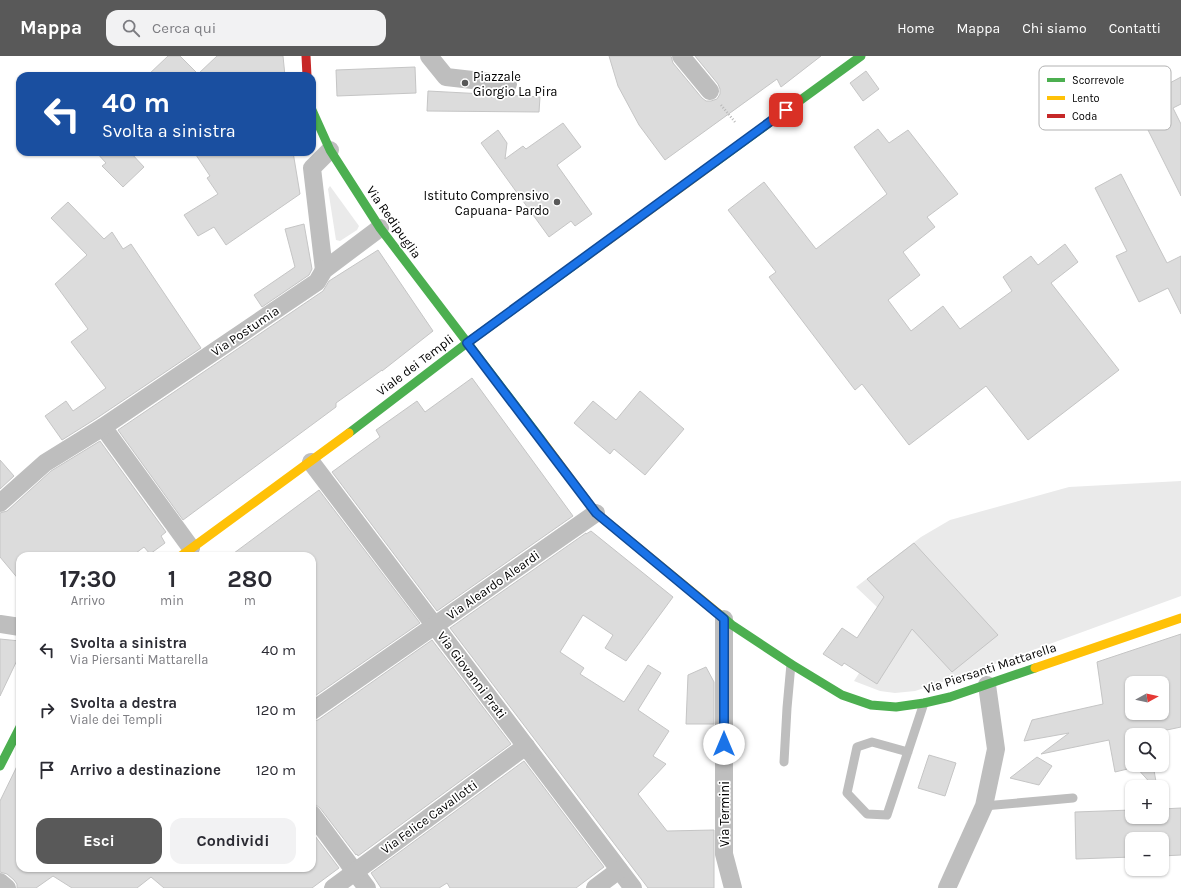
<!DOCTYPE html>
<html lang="it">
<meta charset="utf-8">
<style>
body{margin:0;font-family:Karla,sans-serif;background:#f2f2f3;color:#2b2b33;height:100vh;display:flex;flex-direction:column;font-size:15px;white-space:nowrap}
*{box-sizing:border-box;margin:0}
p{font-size:13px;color:#7c7c81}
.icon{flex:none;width:22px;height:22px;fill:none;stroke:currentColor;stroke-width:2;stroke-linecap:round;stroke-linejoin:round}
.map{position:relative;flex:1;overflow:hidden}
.details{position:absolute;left:16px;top:496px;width:300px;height:320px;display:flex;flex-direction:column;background:#fff;border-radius:12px;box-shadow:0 1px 3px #0004}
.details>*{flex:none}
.hud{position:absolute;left:16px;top:16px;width:300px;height:84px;border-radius:12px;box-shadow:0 1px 3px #0004;background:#1a4fa0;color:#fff;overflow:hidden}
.needle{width:26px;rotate:82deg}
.tools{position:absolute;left:1125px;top:620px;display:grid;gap:8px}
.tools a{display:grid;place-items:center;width:44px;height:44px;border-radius:8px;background:#fff;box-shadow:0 1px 3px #0004;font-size:20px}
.pin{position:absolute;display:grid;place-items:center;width:34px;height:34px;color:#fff;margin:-17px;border-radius:8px;box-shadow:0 2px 6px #0006}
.me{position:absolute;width:44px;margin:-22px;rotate:0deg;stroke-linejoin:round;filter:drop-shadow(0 0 3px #0008)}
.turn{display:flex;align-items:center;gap:14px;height:84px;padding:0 20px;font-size:18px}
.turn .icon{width:52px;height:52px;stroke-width:2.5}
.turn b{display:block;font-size:28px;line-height:34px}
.eta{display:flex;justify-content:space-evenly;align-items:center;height:68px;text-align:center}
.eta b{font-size:24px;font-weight:700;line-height:28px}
.primary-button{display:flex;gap:8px;margin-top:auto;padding:8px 20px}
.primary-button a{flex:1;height:46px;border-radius:12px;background:#595959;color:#fff;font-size:16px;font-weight:700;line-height:46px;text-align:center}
.primary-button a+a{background:#f2f2f3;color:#2b2b33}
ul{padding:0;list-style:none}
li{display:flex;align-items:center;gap:12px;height:60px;padding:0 20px}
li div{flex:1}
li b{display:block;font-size:15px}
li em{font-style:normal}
header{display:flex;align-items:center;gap:24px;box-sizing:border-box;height:56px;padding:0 20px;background:#595959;color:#fff}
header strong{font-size:19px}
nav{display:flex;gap:22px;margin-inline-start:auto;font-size:14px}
.search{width:280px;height:36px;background:#f2f2f3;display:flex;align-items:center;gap:10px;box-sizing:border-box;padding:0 14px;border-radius:12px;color:#7c7c81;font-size:15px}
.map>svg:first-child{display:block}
.green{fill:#eaeaea}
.building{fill:#dcdcdc;stroke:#c5c5c5;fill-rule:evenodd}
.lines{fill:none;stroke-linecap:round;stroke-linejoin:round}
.path{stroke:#b8b8b8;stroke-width:2.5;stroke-dasharray:1 2;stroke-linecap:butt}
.lane{stroke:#bebebe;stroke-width:9}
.street{stroke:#bebebe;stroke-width:18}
.fast{stroke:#4caf50;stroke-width:9}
.slow{stroke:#ffc107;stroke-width:9}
.jam{stroke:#c62828;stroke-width:9}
.route-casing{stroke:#114b97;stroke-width:10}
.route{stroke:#1a73e8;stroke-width:7}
.poi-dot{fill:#595959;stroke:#fff;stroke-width:1.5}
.labels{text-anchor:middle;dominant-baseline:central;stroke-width:3.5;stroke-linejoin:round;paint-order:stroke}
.poi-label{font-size:13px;fill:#000;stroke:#fff;text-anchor:start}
.street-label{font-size:13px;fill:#000;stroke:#fff}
.key{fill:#fff;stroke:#b2b2b2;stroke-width:1}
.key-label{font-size:11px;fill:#000}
</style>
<header>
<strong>Mappa</strong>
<div class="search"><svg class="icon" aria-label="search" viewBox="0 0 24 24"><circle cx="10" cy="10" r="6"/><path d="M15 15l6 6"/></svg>Cerca qui</div>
<nav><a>Home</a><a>Mappa</a><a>Chi siamo</a><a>Contatti</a></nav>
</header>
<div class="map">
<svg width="1181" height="832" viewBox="0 0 1181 832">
<rect width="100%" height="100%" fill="#fff"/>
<g class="green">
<path d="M330,130L359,170L357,174L340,185L336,184L328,133Z"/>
<path d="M1181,425V540L973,616L915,635L895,637L880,635L854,625L894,563L877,551L856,531L921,481L950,464L1069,431Z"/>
</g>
<g class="building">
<path d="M168,0H180L198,18L217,0H283L285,20H147Z"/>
<path d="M609,0H671L673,7L702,42L706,45H711L717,43L720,38V33L718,28L695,0H821L781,31L777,23L665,104L639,69L618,30Z"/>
<path d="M415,11L416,37L337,40L336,14Z"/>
<path d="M866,15L879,33L863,45L850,27Z"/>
<path d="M1181,21V48L1173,52L1181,68V140L1134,46Z"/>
<path d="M428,35L540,41L539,56L427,55Z"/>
<path d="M563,67L581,91L557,109L592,158L575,170L571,165L549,181L481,87L498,74L507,87L505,103L523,90L526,93Z"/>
<path d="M878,73L889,87L908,74L958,138L927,161L935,171L903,196L920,219L888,244L911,275L943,250L960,273L1012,235L1003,221L1031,200L1038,209L1065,188L1078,206L1051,227L1119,314L1028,384L986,330L909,389L862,328L855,334L769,221L776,216L728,154L764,126L816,193L887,138L854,91Z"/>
<path d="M96,96H130L144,111L123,131L102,110L106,107Z"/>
<path d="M194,96H293L300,138L226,189L214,171L198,180L184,159L218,138L207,122L210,120Z"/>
<path d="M1121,118L1167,207L1181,200V258L1168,232L1139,246L1116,200L1127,195L1095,132Z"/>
<path d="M68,146L104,183L112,176L123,193L131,188L201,292L97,362L62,384L45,360L66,345L73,355L106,332L71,286L88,273L55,228L87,199L51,162Z"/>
<path d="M304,168L312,213L309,219L262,251L254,239L295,211L285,173Z"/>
<path d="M378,194L433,275L382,315V314L336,347V351L183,464L118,374L323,235L329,225Z"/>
<path d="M472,322L573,460L437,555L332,416L380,381L376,374L417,345L425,356Z"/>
<path d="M640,335L684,373L645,419L614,393L610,398L574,367L593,345L616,364Z"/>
<path d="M100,385L166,476L161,480L165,487L150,498L144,491L132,500H20V525L0,501V457L7,455L51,415Z"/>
<path d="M0,404L14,420L0,433Z"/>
<path d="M319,434L420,567L312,642V500H230Z"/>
<path d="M591,475L673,541L626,605L605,592L613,579L583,559L560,596L584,612L580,618L624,646L648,609L661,617L638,654L669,675L653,700L666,708L638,738L667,775L714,774V832H648L450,572L586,477V478Z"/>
<path d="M914,487L998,579L952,616L912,573L877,628L844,607L842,610L823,598L842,572L857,582L884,541L867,523Z"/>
<path d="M1181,578V671L1148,678V679H1132V709H1153L1157,731H1154L1136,711L1115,716L1109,684L1041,698L1069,677L1024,685L1032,664L1103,648L1097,606ZM1132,627H1162V657H1132Z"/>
<path d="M0,583L20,585V598L0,640Z"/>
<path d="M432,584L511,688L358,800L357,798L356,799L320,752L316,749L312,748V665L318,664Z"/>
<path d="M706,611L714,626V668H686L688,619Z"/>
<path d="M929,699L956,707L945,740L918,732Z"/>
<path d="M1037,701L1052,710L1039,729L1010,722Z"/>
<path d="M20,704V812H312V776L339,812L312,832H164L151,821L137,832H72L53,820L36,832H17V828L14,824L7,818L0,816V745Z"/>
<path d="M524,705L604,811L576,832H450L447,827L439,832H381L371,817Z"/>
<path d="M1181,752V799L1162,800V783H1132V801L1076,803L1075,756L1132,754V761H1162V753Z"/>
</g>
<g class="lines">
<path class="path" d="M721,49L735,66"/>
<g class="lane">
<path d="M908,696L872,686L857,691L847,737L867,758L887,759L924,647"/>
<path d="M784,706L787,652L791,608"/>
<path d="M984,750L1073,742"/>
</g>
<g class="street">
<path d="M429,0L446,21L508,28"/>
<path d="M681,0L710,35"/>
<path d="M324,214L312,112L330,94"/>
<path d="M103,371L191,492"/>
<path d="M311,406L633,832"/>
<path d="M0,447L45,407L103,371L317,226L324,214L380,172"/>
<path d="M724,563V798L733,832"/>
<path d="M0,568L20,571"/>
<path d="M312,655L596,457"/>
<path d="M312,758L367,832"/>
<path d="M0,826L7,832"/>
<path d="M333,832L526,690"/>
<path d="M595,832L619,814"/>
<path d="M947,832L984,750L996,693L987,629"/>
</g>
<g class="fast">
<path d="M312,54L330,94L380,172L543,386"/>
<path d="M710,110L861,0"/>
<path d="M349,377L467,287L588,199"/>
<path d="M719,558L732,569L791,608L842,639L871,649L896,651L924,647L950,641L1035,612"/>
<path d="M0,710L20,671"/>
</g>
<g class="slow">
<path d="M588,199L710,110"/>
<path d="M543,386L596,457L719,558"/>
<path d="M181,500L349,377"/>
<path d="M1035,612L1181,562"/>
</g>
<path class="jam" d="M306,0L307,20"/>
</g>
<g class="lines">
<defs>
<path id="route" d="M724,688V563L596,457L467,287L786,54"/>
</defs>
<use href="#route" class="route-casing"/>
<use href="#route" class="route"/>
</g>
<g class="poi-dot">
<circle cx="465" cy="27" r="4"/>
<circle cx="557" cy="146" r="4"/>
</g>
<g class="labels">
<g class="poi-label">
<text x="473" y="20">Piazzale<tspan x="473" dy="15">Giorgio La Pira</tspan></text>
<text x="549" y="139" text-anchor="end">Istituto Comprensivo<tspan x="549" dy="15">Capuana- Pardo</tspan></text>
</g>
<g class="street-label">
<text transform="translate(394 166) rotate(55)">Via Redipuglia</text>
<text transform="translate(245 275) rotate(-34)">Via Postumia</text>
<text transform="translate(415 309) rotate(-37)">Viale dei Templi</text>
<text transform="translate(493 529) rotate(-35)">Via Aleardo Aleardi</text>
<text transform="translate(990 612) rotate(-18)">Via Piersanti Mattarella</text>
<text transform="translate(472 619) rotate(53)">Via Giovanni Prati</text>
<text transform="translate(724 758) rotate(-90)">Via Termini</text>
<text transform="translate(429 761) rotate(-36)">Via Felice Cavallotti</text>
</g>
</g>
<rect x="1039" y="10" width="132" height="64" rx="6" class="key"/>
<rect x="1047" y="22" width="18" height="4" fill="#4caf50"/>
<rect x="1047" y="40" width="18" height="4" fill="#ffc107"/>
<rect x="1047" y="58" width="18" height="4" fill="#c62828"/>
<g class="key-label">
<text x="1072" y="28">Scorrevole</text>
<text x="1072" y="46">Lento</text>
<text x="1072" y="64">Coda</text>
</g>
</svg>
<div class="tools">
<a><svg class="needle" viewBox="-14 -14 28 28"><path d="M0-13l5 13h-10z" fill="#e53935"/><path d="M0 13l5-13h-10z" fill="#7c7c81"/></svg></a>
<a><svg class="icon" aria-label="search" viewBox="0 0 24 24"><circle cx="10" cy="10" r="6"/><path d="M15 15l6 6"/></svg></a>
<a>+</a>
<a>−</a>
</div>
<div class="pin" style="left:786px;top:54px;background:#d93025"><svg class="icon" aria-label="arrive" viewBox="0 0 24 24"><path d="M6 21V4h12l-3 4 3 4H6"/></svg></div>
<svg class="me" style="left:724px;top:688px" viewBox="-20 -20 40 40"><circle r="19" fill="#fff"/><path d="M0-13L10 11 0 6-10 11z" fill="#1a73e8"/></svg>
<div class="hud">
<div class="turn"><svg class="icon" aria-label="left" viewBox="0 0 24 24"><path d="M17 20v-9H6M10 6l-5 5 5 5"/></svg><div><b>40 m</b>Svolta a sinistra</div></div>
</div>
<section class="details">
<div class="eta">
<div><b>17:30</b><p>Arrivo</p></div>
<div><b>1</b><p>min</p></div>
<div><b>280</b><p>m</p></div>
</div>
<ul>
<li><svg class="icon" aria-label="left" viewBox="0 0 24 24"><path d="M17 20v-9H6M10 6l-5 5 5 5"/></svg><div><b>Svolta a sinistra</b><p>Via Piersanti Mattarella</p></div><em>40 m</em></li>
<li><svg class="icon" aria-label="right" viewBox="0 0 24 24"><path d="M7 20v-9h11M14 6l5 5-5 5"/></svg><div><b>Svolta a destra</b><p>Viale dei Templi</p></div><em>120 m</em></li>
<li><svg class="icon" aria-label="arrive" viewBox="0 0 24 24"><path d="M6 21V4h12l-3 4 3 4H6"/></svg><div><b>Arrivo a destinazione</b></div><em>120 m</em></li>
</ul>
<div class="primary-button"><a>Esci</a><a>Condividi</a></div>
</section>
</div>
